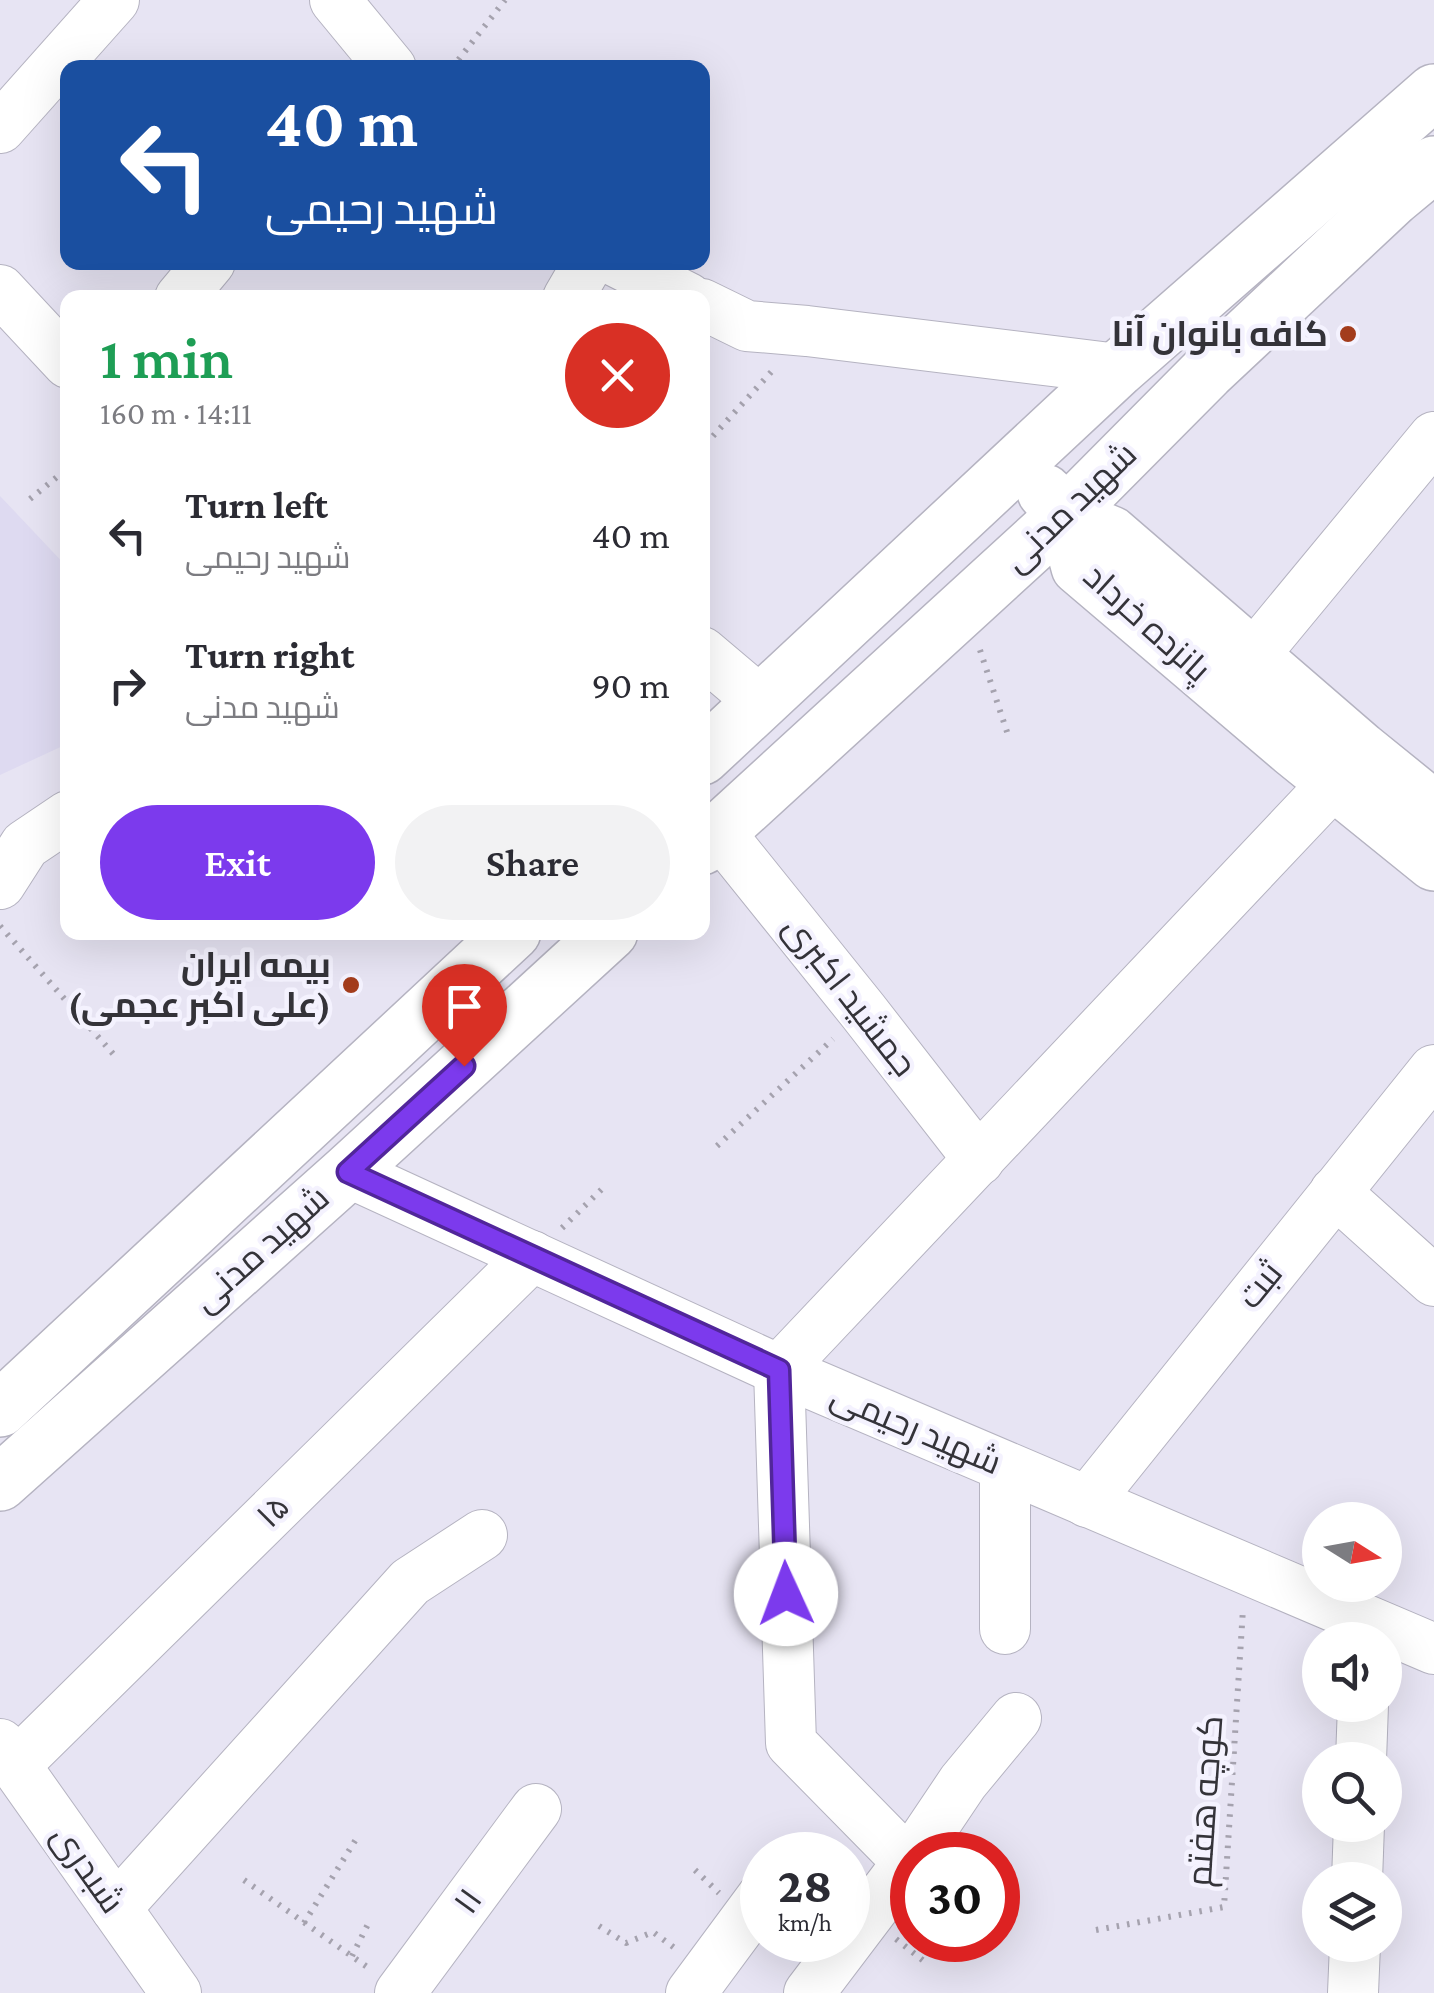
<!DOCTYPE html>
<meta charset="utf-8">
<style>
body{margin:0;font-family:"Crimson Pro",Cairo,serif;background:#f2f2f3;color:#2b2b33;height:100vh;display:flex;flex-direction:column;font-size:38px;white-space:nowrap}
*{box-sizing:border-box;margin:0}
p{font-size:32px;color:#7c7c81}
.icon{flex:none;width:55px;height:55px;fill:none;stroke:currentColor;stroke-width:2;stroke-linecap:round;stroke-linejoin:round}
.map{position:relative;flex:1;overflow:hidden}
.sheet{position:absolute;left:60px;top:290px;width:650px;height:650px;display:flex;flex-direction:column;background:#fff;border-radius:20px;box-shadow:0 10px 40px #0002}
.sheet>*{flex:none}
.banner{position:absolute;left:60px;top:60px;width:650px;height:210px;border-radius:20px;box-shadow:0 10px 40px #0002;background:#1a4fa0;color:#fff;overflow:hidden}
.needle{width:65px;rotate:101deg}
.fabs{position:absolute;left:1302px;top:1502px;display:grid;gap:20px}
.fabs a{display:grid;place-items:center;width:100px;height:100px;border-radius:50%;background:#fff;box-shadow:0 10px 40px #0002;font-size:50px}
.speed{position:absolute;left:740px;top:1832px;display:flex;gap:20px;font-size:50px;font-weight:700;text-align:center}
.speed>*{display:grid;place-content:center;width:130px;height:130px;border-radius:50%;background:#fff;box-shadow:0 10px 40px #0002;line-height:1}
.speed small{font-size:25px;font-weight:400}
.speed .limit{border:15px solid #d22;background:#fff;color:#111}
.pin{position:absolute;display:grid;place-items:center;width:85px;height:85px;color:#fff;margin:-102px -42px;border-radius:50% 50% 50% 0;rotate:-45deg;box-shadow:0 0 10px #0007}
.pin .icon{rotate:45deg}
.me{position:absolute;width:110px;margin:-55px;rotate:358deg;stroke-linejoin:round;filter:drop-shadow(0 0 8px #0008)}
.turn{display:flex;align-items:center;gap:35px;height:210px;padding:0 40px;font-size:45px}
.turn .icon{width:130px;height:130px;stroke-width:2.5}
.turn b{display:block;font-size:70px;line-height:85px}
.round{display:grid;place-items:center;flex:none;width:105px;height:105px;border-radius:52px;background:#f2f2f3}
.headline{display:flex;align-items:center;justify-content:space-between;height:170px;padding:0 40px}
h1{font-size:60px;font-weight:600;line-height:75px;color:#1e9e55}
.primary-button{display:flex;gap:20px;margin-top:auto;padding:20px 40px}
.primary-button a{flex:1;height:115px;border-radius:60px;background:#7c3aed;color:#fff;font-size:40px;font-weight:600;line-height:115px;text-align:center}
.primary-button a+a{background:#f2f2f3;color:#2b2b33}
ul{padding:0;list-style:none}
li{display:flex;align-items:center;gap:30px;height:150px;padding:0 40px}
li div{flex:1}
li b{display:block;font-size:38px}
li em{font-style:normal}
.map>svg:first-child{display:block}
.built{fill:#dedaf1}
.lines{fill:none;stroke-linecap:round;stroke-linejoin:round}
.minor-casing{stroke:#b5b3c1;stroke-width:52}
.major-casing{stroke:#b5b3c1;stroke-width:58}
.path{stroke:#a5a2ae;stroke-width:6;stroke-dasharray:2.5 8;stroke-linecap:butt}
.minor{stroke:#fff;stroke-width:50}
.major{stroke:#fff;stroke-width:55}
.route-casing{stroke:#51269a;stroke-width:25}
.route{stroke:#7c3aed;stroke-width:18}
.poi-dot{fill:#a33c1c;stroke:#f4f2fe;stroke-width:4}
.labels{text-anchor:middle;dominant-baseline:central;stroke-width:9;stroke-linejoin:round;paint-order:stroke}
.poi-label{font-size:35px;font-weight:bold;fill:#343339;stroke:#f4f2fe;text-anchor:end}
.street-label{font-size:35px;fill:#343339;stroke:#f4f2fe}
</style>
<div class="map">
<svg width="1434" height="1993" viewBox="0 0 1434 1993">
<rect width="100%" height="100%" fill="#e7e4f3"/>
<path class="built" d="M0,496L68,568L67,744L0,775Z"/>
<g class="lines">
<defs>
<g id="minor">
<path d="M335,0L391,68"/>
<path d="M0,128L114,0"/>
<path d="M617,262L688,298"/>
<path d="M0,290L68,363"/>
<path d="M180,298L210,262"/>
<path d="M568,298L589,262"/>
<path d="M702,304L747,326L807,331L1118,369"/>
<path d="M702,652L761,702"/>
<path d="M1253,656L1434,437"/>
<path d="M719,832L863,1011L979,1160"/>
<path d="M0,884L25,845L68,816"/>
<path d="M348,1172L779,1370L1434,1649"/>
<path d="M1335,1192L1434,1281"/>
<path d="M1005,1467V1629"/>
<path d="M1087,1502L1434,1070"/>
<path d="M0,1744L176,1993"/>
<path d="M1361,1760L1363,1705"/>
<path d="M15,1765L532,1256"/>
<path d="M914,1855L963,1782L1016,1718"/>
<path d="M909,1863L791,1743L779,1370L1334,783"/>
<path d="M1357,1880L1359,1825"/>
<path d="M116,1908L410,1582L482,1535"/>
<path d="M400,1993L536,1809"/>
<path d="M691,1993L762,1897"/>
<path d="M809,1993L912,1857"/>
<path d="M1353,1993L1355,1945"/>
</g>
<g id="major">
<path d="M1045,492L1065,515L1079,567L1293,749L1434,863"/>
<path d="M1065,515L1111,534L1361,750L1434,809"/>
<path d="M702,757L1118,369L1434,92"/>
<path d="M702,847L1065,515L1207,372L1393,198L1434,164"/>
<path d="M0,1409L513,932"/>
<path d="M0,1483L348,1172L610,932"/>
</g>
</defs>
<use href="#minor" class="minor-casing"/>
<use href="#major" class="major-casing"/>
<g class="path">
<path d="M452,68L505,0"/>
<path d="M713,436L773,370"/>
<path d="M30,499L68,468"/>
<path d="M980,650L1009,738"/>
<path d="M0,926L115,1056"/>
<path d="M717,1146L833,1039"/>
<path d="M562,1228L606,1185"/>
<path d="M695,1870L719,1893"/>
<path d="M244,1880L370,1969"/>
<path d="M304,1923L358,1836"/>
<path d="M599,1926L626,1943L653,1932L676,1949"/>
<path d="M1096,1930L1224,1907L1243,1609"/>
<path d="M896,1939L925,1962"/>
<path d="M352,1956L369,1922"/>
</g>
<use href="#minor" class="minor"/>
<use href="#major" class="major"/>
</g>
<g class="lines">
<defs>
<path id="route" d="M464,1066L348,1172L779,1370L786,1594"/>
</defs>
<use href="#route" class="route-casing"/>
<use href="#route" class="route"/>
</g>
<g class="poi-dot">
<circle cx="1348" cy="334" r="10"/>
<circle cx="351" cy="985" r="10"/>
</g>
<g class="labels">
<g class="poi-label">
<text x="1328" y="334">کافه بانوان آنا</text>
<text x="331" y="965">بیمه ایران<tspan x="331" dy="40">(علی اکبر عجمی)</tspan></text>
</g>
<g class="street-label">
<text transform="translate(1070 507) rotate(-44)">شهید مدنی</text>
<text transform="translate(1147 623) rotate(42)">پانزده خرداد</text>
<text transform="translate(850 996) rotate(52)">جمشید اکبری</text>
<text transform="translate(261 1249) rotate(-42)">شهید مدنی</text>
<text transform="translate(1260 1285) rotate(-51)">ثبت</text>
<text transform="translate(916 1429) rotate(23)">شهید رحیمی</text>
<text transform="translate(273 1511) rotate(-45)">۱۵</text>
<text transform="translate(1205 1801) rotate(-86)">کوچه هفتم</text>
<text transform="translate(88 1869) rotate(55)">شبدری</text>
<text transform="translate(468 1901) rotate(-54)">۱۱</text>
</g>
</g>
</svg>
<div class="fabs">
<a><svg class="needle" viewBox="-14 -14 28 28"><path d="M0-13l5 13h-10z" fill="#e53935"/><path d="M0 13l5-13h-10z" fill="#7c7c81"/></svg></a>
<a><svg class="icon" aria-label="sound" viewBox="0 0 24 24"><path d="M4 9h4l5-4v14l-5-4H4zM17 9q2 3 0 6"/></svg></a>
<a><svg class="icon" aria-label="search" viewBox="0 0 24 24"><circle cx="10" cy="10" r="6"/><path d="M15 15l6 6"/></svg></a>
<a><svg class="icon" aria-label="layers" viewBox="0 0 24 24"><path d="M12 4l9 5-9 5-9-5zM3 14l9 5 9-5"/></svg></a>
</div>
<div class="speed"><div>28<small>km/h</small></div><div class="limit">30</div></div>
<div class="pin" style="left:464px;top:1066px;background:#d93025"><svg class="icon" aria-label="arrive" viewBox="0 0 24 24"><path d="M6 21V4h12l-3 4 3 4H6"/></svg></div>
<svg class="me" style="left:786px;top:1594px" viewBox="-20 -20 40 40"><circle r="19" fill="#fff"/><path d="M0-13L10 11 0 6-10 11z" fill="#7c3aed"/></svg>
<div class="banner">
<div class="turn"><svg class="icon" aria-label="left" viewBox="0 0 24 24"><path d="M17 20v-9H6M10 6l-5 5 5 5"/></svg><div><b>40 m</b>شهید رحیمی</div></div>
</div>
<section class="sheet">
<div class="headline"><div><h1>1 min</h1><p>160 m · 14:11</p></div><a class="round" style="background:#d93025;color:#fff"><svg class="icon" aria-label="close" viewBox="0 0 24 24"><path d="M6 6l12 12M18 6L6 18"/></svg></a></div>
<ul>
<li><svg class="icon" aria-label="left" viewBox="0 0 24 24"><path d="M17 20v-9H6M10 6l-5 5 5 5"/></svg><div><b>Turn left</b><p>شهید رحیمی</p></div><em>40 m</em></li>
<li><svg class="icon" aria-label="right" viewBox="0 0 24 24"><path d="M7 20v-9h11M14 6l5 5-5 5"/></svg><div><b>Turn right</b><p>شهید مدنی</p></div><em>90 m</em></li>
</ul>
<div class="primary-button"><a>Exit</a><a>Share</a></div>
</section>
</div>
